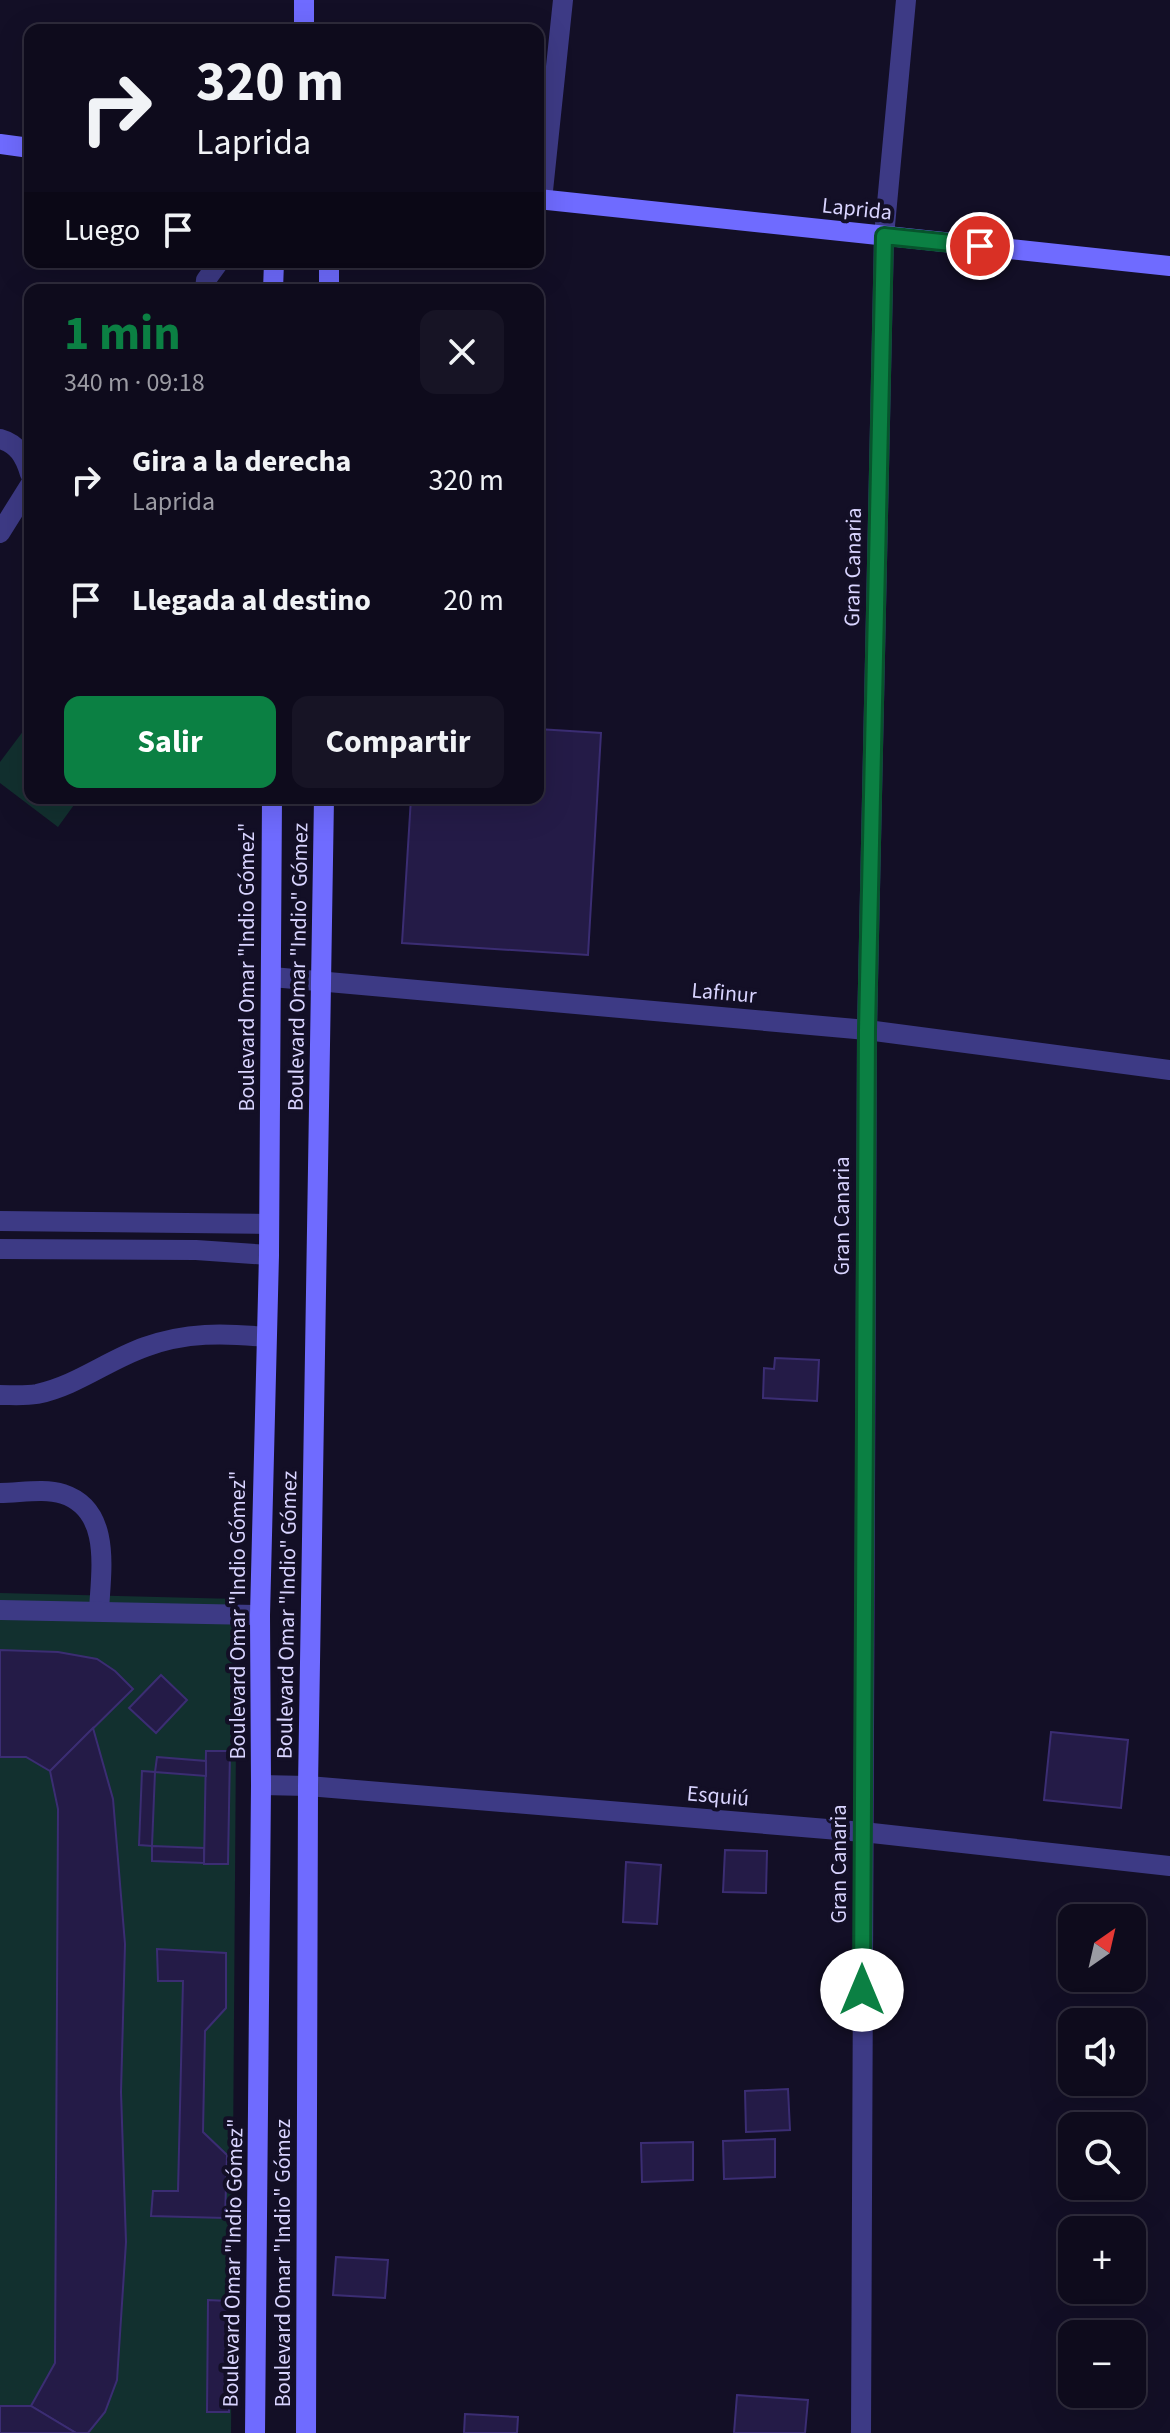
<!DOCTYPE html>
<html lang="es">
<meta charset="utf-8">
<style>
body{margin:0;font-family:"Source Sans 3",sans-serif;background:#171425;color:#f1f3f6;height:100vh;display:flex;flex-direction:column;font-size:30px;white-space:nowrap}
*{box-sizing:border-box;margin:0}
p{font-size:26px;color:#9b9ba3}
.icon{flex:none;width:44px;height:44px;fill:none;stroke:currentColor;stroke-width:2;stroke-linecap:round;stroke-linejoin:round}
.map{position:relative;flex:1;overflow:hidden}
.side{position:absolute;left:24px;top:284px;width:520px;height:520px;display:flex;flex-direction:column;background:#0e0b1c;border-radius:16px;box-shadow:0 8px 32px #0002,0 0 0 2px #2e2b3b}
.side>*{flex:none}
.top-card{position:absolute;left:24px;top:24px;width:520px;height:244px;border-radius:16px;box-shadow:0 8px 32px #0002,0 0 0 2px #2e2b3b;background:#0e0b1c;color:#f1f3f6;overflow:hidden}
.needle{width:52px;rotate:34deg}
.fabs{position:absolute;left:1058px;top:1904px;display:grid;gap:16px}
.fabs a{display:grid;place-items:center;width:88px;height:88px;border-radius:16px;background:#0e0b1c;box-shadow:0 8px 32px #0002,0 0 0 2px #2e2b3b;font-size:40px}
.pin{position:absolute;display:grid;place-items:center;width:68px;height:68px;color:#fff;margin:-34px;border:4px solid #fff;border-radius:50%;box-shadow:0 2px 8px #0007}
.me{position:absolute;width:88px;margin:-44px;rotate:0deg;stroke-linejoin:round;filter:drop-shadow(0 0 6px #0008)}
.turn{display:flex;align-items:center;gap:28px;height:168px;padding:0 40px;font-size:36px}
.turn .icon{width:104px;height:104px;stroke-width:2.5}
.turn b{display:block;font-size:56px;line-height:68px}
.then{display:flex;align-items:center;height:76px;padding:0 40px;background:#0003;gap:16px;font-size:30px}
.round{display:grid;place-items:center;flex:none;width:84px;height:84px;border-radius:16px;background:#171425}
.overview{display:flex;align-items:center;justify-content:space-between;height:136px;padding:0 40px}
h1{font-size:48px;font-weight:700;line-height:60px;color:#0b8043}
.button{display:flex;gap:16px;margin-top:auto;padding:16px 40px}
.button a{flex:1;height:92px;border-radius:16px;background:#0b8043;color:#fff;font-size:32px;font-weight:700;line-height:92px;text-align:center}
.button a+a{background:#171425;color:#f1f3f6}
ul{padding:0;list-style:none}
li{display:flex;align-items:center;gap:24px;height:120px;padding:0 40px}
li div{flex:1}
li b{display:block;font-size:30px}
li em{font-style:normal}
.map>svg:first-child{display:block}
.green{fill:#12302f}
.building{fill:#241b47;stroke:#3b2d73;stroke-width:2}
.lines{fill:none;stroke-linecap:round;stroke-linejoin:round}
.lane{stroke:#3d3a85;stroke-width:20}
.street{stroke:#3d3a85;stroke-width:20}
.secondary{stroke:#6f6bff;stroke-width:20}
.route-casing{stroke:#07532c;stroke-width:20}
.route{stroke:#0b8043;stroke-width:14}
.labels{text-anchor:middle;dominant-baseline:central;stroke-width:8;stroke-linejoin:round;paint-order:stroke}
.street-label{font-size:22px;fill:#d9d4ff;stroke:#130f26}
</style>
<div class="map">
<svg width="1170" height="2433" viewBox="0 0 1170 2433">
<rect width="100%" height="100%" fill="#130f26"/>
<g class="green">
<path d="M30,722V798H79L58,827L0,783V762Z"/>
<path d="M0,1593L237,1599L231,2433H0Z"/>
</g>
<g class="building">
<path d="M538,729L601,733L588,955L402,943L411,798H538Z"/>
<path d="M775,1358L819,1360L817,1401L763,1398L764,1368L774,1369Z"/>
<path d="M0,1650L58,1652L97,1659L115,1671L133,1689L50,1771L26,1757H0Z"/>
<path d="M161,1675L187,1700L156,1733L129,1708Z"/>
<path d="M93,1728L113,1799L125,1944L121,2092L126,2242L117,2380L105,2412L88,2433H76L31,2406L55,2363L58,1809L50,1771Z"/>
<path d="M1051,1732L1128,1740L1121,1808L1044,1800Z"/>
<path d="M206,1751H230L228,1864H204Z"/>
<path d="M157,1757L206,1761V1776L155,1772Z"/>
<path d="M142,1771L155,1772L152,1846L139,1845Z"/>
<path d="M152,1846L204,1848V1863L152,1861Z"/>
<path d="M725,1850L767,1851L766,1893L723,1892Z"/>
<path d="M626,1862L661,1865L657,1924L623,1922Z"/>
<path d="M157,1949L226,1953V2008L205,2031L203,2132L227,2155L225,2218L151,2216L153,2191H178L183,1981H158Z"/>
<path d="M788,2089L790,2130L746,2132L745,2091Z"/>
<path d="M775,2139V2177L724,2179L723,2141Z"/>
<path d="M693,2142V2180L642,2182L641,2143Z"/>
<path d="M336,2257L388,2260L385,2298L333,2295Z"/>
<path d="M208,2300L228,2301L229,2412H207Z"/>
<path d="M737,2395L808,2400L805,2433H734Z"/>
<path d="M0,2406H31L76,2433H0Z"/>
<path d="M465,2414L518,2417L517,2433H464Z"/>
</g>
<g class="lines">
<g class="lane">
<path d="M0,1221L269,1224"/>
<path d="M0,1249L196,1250L269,1255"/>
<path d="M0,1395C12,1395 25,1396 37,1394C76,1386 108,1360 145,1347C186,1332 224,1333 266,1337"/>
<path d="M0,1493C20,1493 44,1488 63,1494C112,1510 101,1571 99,1610"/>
<path d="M0,1610L260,1615"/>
</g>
<g class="street">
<path d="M542,200L563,0"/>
<path d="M205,290L206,280L219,262"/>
<path d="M0,439C18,444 25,457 30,474"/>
<path d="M0,533L30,485"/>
<path d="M272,977L867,1030L1170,1070"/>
<path d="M261,1785L308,1786L863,1832L1170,1866"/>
<path d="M861,2433L867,1030L884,236L906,0"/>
</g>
<g class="secondary">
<path d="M304,30V0"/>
<path d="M0,144L30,148"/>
<path d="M538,199L1170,266"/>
<path d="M273,290L274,262"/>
<path d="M329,290V262"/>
<path d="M255,2433L261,1785L260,1615L269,1255L272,798"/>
<path d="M306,2433L308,1786L324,798"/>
</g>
</g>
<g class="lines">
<defs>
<path id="route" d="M862,1990L867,1030L884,236L980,246"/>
</defs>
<use href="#route" class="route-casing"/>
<use href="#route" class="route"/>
</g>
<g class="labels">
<g class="street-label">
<text transform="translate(857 209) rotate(6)">Laprida</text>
<text transform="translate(853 567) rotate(-89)">Gran Canaria</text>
<text transform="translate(247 967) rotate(-90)">Boulevard Omar "Indio Gómez"</text>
<text transform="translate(298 967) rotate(-89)">Boulevard Omar "Indio" Gómez</text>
<text transform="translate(724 993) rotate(5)">Lafinur</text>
<text transform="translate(842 1216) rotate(-90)">Gran Canaria</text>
<text transform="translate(238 1615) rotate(-90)">Boulevard Omar "Indio Gómez"</text>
<text transform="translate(287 1615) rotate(-89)">Boulevard Omar "Indio" Gómez</text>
<text transform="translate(718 1796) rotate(5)">Esquiú</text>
<text transform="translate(839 1864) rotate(-90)">Gran Canaria</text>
<text transform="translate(233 2263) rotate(-89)">Boulevard Omar "Indio Gómez"</text>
<text transform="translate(283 2263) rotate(-90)">Boulevard Omar "Indio" Gómez</text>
</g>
</g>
</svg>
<div class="fabs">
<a><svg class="needle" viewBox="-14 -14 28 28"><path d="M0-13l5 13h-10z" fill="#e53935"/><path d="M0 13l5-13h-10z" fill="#9b9ba3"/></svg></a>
<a><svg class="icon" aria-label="sound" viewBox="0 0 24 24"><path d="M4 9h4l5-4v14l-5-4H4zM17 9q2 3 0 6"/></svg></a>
<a><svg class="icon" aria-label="search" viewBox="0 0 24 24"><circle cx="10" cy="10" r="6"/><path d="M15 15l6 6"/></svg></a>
<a>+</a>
<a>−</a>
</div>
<div class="pin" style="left:980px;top:246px;background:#d93025"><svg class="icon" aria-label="arrive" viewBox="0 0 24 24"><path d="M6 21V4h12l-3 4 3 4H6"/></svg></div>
<svg class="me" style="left:862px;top:1990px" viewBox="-20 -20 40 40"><circle r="19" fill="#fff"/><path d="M0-13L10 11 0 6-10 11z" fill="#0b8043"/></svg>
<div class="top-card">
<div class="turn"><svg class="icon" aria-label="right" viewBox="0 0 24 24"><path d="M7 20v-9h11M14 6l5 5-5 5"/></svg><div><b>320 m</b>Laprida</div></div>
<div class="then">Luego<svg class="icon" aria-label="arrive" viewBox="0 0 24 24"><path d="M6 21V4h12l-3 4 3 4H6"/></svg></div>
</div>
<section class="side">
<div class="overview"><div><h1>1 min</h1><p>340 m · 09:18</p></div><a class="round"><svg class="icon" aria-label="close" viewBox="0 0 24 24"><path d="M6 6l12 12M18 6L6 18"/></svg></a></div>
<ul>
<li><svg class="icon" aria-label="right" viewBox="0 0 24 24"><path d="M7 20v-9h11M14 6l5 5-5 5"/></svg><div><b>Gira a la derecha</b><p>Laprida</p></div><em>320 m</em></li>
<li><svg class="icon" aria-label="arrive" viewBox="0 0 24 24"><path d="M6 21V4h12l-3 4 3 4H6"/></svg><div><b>Llegada al destino</b></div><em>20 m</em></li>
</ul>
<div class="button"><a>Salir</a><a>Compartir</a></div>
</section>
</div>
